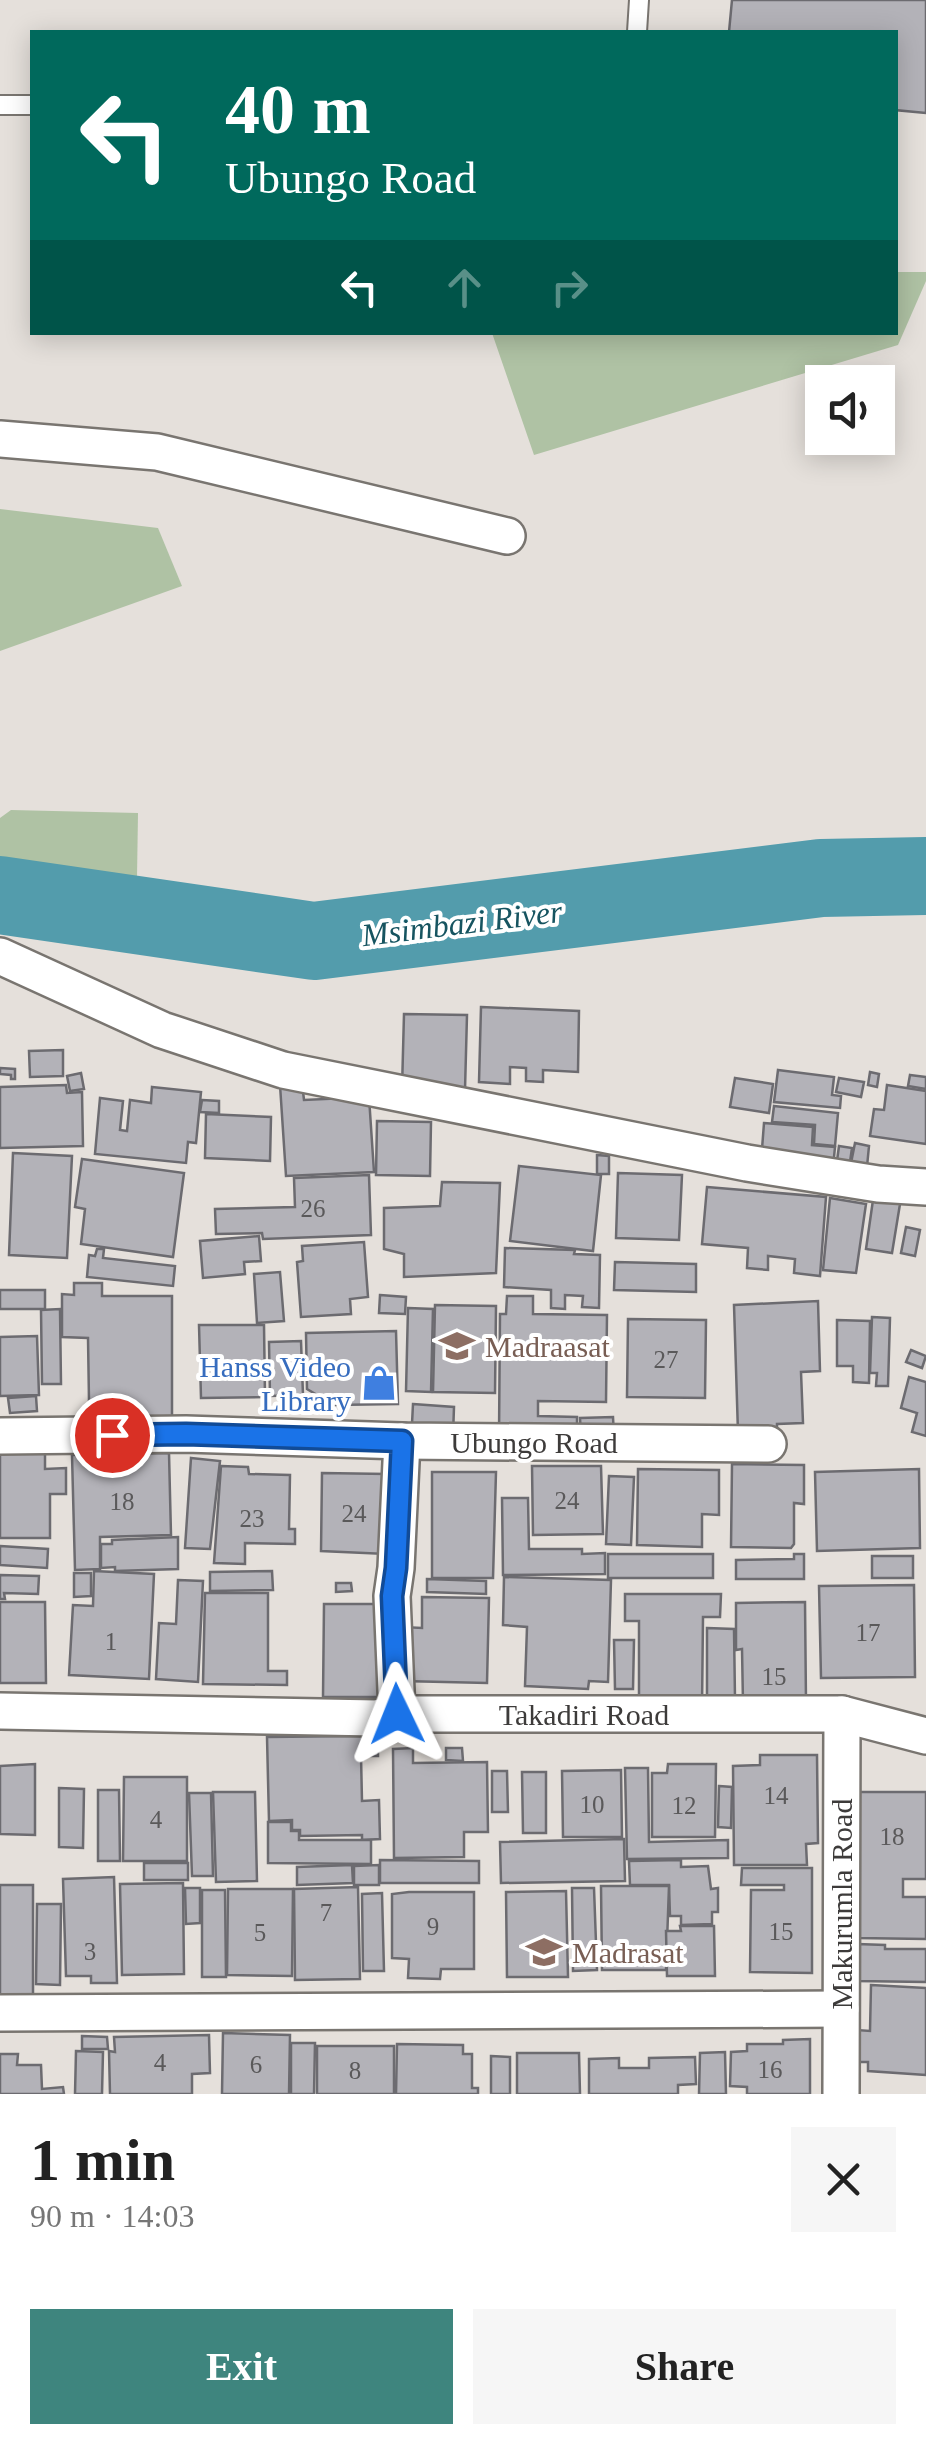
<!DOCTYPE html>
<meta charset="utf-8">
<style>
body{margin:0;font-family:"Times New Roman",serif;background:#f6f6f6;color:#222;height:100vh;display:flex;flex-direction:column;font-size:38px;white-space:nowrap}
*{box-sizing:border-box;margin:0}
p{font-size:32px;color:#767676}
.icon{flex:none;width:55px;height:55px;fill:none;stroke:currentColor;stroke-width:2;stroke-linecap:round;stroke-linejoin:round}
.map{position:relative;height:2094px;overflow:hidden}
.panel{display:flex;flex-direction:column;background:#fff;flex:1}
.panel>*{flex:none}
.banner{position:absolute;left:30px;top:30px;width:868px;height:305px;border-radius:0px;box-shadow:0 5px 25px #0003;background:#00695c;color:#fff;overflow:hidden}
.tools{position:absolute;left:805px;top:365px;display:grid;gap:20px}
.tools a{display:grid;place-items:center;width:90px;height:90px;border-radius:0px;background:#fff;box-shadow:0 5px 25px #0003;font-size:50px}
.pin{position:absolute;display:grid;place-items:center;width:85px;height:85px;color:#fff;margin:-42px;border:5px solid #fff;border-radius:50%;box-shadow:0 2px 10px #0007}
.me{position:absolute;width:110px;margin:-55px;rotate:358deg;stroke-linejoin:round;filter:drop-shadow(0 0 8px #0008)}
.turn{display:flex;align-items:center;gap:35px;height:210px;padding:0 30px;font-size:45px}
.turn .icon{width:130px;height:130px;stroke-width:2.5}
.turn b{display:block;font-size:70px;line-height:85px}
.lanes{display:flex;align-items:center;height:95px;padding:0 30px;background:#0003;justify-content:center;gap:50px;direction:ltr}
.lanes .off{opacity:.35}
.round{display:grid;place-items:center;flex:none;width:105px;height:105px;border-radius:0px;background:#f6f6f6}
.headline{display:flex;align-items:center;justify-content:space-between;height:170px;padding:0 30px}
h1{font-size:60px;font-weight:700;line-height:75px}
.primary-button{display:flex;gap:20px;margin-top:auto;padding:20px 30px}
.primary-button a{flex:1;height:115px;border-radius:0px;background:#3e857e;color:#fff;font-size:40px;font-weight:700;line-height:115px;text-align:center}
.primary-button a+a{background:#f6f6f6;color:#222}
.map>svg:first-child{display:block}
.green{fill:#afc2a4}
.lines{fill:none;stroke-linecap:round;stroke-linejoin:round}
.river{stroke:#539cac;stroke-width:78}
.building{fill:#b3b2b8;stroke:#6c6b70;stroke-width:2.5}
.lane-casing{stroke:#797570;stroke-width:22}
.street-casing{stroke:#797570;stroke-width:40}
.lane{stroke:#fff;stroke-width:18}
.street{stroke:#fff;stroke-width:35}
.route-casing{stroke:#114b97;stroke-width:25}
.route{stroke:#1a73e8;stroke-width:18}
.labels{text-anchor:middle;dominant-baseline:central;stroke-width:8;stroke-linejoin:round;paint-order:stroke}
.number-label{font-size:25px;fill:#5a595a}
.education-label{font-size:30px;fill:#785e54;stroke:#fff;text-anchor:start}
.shop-label{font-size:30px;fill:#366cbe;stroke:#fff;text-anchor:end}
.street-label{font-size:30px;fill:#3d3b3a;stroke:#fff}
.water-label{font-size:32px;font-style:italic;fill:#165460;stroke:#fff}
</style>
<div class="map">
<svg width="926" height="2094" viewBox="0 0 926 2094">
<rect width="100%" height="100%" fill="#e5e0db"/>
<g class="green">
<path d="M895,272H926V281L898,345L534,455L492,333L895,332Z"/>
<path d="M0,509L158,528L182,586L0,651Z"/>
<path d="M11,810L138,813L137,878L0,858V818Z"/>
</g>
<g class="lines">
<path class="river" d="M0,895L314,941L821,878L926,876"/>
</g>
<g class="building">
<path d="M732,0H926V113L895,110V32H729Z"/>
<path d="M481,1007L579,1011L578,1072L543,1070V1082L526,1081V1068L510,1067V1084L479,1082Z"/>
<path d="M404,1014L467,1015L465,1090L402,1089Z"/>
<path d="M63,1050V1076L30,1077L29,1051Z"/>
<path d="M0,1068L15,1069V1079H11V1075L0,1074Z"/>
<path d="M778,1070L834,1077L832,1095L841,1096L840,1108L774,1102Z"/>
<path d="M870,1072L879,1074L877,1087L868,1085Z"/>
<path d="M81,1073L84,1089L70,1091L67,1076Z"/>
<path d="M910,1075L926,1077V1089L908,1086Z"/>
<path d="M735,1078L773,1084L769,1113L730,1107Z"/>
<path d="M839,1078L864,1082L861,1097L836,1092Z"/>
<path d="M302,1083L304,1100L369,1097L374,1172L286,1176L280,1085Z"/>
<path d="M66,1085L67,1093L82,1092L83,1146L0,1148V1087Z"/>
<path d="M887,1085L926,1091V1144L870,1136L874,1109L884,1110Z"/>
<path d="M152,1087L201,1092L196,1143L188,1142L186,1163L95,1154L100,1098L123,1101L120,1130L127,1131L130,1100L151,1103Z"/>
<path d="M202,1100L219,1101V1113L200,1112Z"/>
<path d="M774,1106L838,1113L835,1146L814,1144L815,1125L772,1122Z"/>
<path d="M206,1114L271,1117L270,1161L205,1158Z"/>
<path d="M377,1121L431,1122L430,1176L376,1175Z"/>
<path d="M764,1123L813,1127L812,1145L835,1147L833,1167L761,1162Z"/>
<path d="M855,1143L869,1146L866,1177L849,1173Z"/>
<path d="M839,1146L852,1148L849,1169L836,1168Z"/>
<path d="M13,1153L72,1156L67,1258L9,1255Z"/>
<path d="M597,1155L609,1156V1174H597Z"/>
<path d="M82,1159L184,1173L173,1257L81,1244L85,1209L75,1207Z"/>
<path d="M519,1166L601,1175L593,1251L510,1241Z"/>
<path d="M618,1173L682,1175L679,1240L616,1238Z"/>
<path d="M369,1175L371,1235L263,1239L262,1233L216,1234L215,1209L295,1207L294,1178Z"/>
<path d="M442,1182L500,1183L496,1273L404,1277V1254L384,1249V1208L440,1206Z"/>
<path d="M707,1187L826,1197L820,1276L794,1273L795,1259L768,1256V1270L747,1268L748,1248L702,1244Z"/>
<path d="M830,1198L866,1204L856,1273L823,1270Z"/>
<path d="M873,1200L900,1204L892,1253L866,1249Z"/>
<path d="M906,1227L920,1230L915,1256L901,1253Z"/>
<path d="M259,1236L261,1261L244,1262L245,1274L203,1278L200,1241Z"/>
<path d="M364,1242L368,1297L350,1299L351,1314L301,1317L297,1262L303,1261L302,1246Z"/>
<path d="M505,1248L575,1250L574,1254L600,1255L599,1308L582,1307L583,1296L565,1295V1309L551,1308V1290L504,1287Z"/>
<path d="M97,1249H104L103,1258L175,1266L173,1286L87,1277L89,1255L95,1256Z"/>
<path d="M615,1262L696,1264V1292L614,1290Z"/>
<path d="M280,1272L284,1321L257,1323L254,1274Z"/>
<path d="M74,1283H102V1296H172V1417L98,1416V1401H89L88,1338L62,1337V1294L74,1295Z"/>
<rect x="0" y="1290" width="45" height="19"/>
<path d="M380,1295L406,1297L405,1314L379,1313Z"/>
<path d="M507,1296H533V1314L607,1315L606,1402L538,1401V1416L577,1417V1438L499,1437L500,1314H506Z"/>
<path d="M818,1301L820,1371L801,1372L803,1423L777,1424V1432L738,1433L734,1305Z"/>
<path d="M435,1305L496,1306L495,1393L433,1392Z"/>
<path d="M408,1308L433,1309L431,1392L406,1391Z"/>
<path d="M60,1309L61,1384H42L41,1310Z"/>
<path d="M872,1317L890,1318L888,1386H876L877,1373H870Z"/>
<path d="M628,1319L706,1320L705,1398L627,1397Z"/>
<path d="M837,1320L870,1321L869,1383L853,1382V1366H837Z"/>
<path d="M199,1325H264L265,1397L201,1398Z"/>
<path d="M396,1331L398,1404L334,1405L307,1389L306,1333Z"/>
<path d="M37,1336L39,1395L0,1396V1337Z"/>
<path d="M301,1341L303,1395L270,1396L269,1342Z"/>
<path d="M911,1350L926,1356L922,1368L906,1362Z"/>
<path d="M909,1377L926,1382V1436L912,1432L917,1413L901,1408Z"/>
<path d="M36,1396L37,1411L10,1413L8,1398Z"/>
<path d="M413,1404L454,1407L453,1436L412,1424Z"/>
<path d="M613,1417L614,1436H581L580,1418Z"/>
<path d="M0,1449H45V1469L66,1468V1494H50V1538H0Z"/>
<path d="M169,1453L171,1535L100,1537V1569L75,1570L72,1455Z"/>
<path d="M191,1458L220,1461L210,1549L185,1548Z"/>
<path d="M732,1464L804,1465V1504L794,1503V1544L791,1548L731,1547Z"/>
<path d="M221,1466L248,1467L249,1474L290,1475L289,1529H295V1544L245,1543V1564L214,1563Z"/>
<path d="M532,1466H601L603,1534L533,1535Z"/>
<path d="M638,1469L719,1470V1515L702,1514V1547L637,1545Z"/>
<path d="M919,1469L920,1548L817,1551L815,1472Z"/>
<path d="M432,1472H496L493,1578H432Z"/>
<path d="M322,1473L387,1474L386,1554L321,1551Z"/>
<path d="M609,1476L634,1477L631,1545L606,1544Z"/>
<path d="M502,1498H528L529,1549H582V1554L605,1553V1574L503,1575Z"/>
<path d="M178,1537V1569L115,1571V1567L101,1568V1544H112V1540Z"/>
<path d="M0,1546L48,1549L47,1568L0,1565Z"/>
<rect x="608" y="1554" width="105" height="24"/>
<path d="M794,1554H804V1579H736V1560L794,1559Z"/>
<rect x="872" y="1556" width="41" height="22"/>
<path d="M94,1571L154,1574L149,1679L69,1675L73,1605L93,1606Z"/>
<path d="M272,1571L273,1590L210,1591V1572Z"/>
<path d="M74,1573H91V1596L74,1597Z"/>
<path d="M0,1575L39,1576L38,1594L4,1593L5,1599H0Z"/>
<path d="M504,1577L611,1580L608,1682L589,1681L588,1689L525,1686L527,1627L503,1625Z"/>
<path d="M427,1579L486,1581V1594L427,1592Z"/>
<path d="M178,1580L203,1581L198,1682L156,1679L159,1623L176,1624Z"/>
<path d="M336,1583H351L352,1591L336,1592Z"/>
<path d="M914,1585L915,1677L821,1678L819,1586Z"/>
<path d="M205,1593H268V1671H287V1685L203,1684Z"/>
<path d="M625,1594H721L720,1617H703L702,1707L639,1706V1621H625Z"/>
<path d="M422,1597L489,1598L487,1683L402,1681L403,1627L422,1628Z"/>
<path d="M0,1602H45L46,1683H0Z"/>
<path d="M805,1602L806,1703H743L742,1649L736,1650V1603Z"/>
<path d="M324,1604H381L380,1697H323Z"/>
<path d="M707,1628L734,1629L735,1699L707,1700Z"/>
<path d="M614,1640H634L633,1689H615Z"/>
<path d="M378,1731V1756H361L362,1801L379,1800L380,1839L362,1840V1835L300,1836V1830H292V1820L269,1821L267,1737L359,1736L358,1732Z"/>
<path d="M413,1748V1763L487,1762L488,1832H464V1857L394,1858L393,1749Z"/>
<path d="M446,1748H462L463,1761L446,1760Z"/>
<path d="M760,1755H817L818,1843L806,1844L807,1865H734L733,1766L760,1765Z"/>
<path d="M35,1764V1835L0,1834V1766Z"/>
<path d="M668,1764H716L715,1837H652V1773H667Z"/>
<path d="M625,1768H648L649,1842L728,1840V1858L627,1859Z"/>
<path d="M621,1770L622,1837H563L562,1771Z"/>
<path d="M492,1771H507L508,1812H492Z"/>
<path d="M522,1772H546V1833H523Z"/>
<path d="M124,1777H187V1861H123Z"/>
<path d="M719,1786L732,1787L731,1828L718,1827Z"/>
<path d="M59,1788L84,1789L83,1848L59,1847Z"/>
<path d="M98,1790H119L120,1861H98Z"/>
<path d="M213,1792H255L257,1881L216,1882Z"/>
<path d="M858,1792H926V1879H903V1897H926V1939L857,1938Z"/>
<path d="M189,1793H211L213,1876H192Z"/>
<path d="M268,1822H291V1831H299V1840H371V1864L268,1863Z"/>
<path d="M624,1839L625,1881L501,1883L500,1842Z"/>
<path d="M380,1860L479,1861V1883H380Z"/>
<path d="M681,1860V1867L708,1866L711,1889L718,1888V1912H712V1924L681,1925V1916H670L669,1885H630L629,1861Z"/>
<rect x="144" y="1863" width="44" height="17"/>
<path d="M352,1865L353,1883L297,1885V1867Z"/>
<path d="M379,1865V1885H354V1866Z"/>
<path d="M742,1868H812V1973L750,1972L751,1890H784V1885H741Z"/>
<path d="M114,1877L117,1983H91V1976H66L63,1879Z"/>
<path d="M183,1883L184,1974L122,1975L120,1884Z"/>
<rect x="0" y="1885" width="33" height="112"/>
<path d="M601,1886H669L666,1970H602Z"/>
<path d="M358,1887L360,1979L295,1980L294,1889Z"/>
<path d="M185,1888H200V1923L186,1924Z"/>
<path d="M572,1888H594L597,1970L573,1971Z"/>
<path d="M228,1889H293L292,1976L227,1975Z"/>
<path d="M202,1890H225L226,1977H202Z"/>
<path d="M566,1891L568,1977H507L506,1892Z"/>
<path d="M409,1892H474V1969H441L440,1979L408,1978L409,1959L392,1958V1894Z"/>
<path d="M382,1893L384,1971H363L362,1894Z"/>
<path d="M37,1904H61L60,1985L36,1984Z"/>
<path d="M680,1926H714L715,1976H667L666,1931H681Z"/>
<path d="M857,1944L885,1945V1949H926V1982L856,1981Z"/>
<path d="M871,1985L926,1988V2075L868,2071V2062H856L857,2030L870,2031Z"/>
<path d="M223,2033L290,2035L289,2094H222Z"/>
<path d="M209,2035L210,2073L192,2074V2094H110L109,2051L115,2052L114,2037Z"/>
<path d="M82,2036L107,2037L108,2049H82Z"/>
<path d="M810,2039V2094H747V2087L730,2086L731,2052L747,2051V2044H783V2040Z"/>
<path d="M291,2043H315L314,2094H291Z"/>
<path d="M397,2044L463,2045V2054H472V2088H478V2094H396Z"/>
<rect x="317" y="2046" width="77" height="48"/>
<path d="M76,2051L103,2052L102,2094H75Z"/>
<path d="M725,2052L726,2094H699L700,2053Z"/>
<path d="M517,2053H579L580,2094H517Z"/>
<path d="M0,2054H18L17,2065H41L42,2089L63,2087L64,2094H0Z"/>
<path d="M491,2056L510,2057V2094H491Z"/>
<path d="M695,2057L696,2084L678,2085V2094H589V2059L619,2058V2068H649V2058Z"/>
</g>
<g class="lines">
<defs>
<g id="lane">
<path d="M637,32L639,0"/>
<path d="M0,105H32"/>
</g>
<g id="street">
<path d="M0,439L157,452L507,536"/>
<path d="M0,956L162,1030L283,1070L747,1163L878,1184L926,1187"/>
<path d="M0,1436L186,1434L402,1441L768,1444"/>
<path d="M0,1711L376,1718L397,1714H842L926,1736"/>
<path d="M397,1714L392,1596L396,1568L402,1441"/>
<path d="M0,2013L841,2009"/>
<path d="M841,2094L842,1714"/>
</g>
</defs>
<use href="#lane" class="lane-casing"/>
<use href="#street" class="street-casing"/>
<use href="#lane" class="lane"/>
<use href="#street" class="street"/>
</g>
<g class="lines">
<defs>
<path id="route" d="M112,1435L186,1434L402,1441L396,1568L392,1596L397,1714"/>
</defs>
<use href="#route" class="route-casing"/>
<use href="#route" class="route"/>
</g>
<defs>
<symbol id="school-bare" viewBox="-9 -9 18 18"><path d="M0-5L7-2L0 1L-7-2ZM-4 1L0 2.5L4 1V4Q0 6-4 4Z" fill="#8d6e63" stroke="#fff" stroke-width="2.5" paint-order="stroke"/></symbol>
<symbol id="shop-bare" viewBox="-9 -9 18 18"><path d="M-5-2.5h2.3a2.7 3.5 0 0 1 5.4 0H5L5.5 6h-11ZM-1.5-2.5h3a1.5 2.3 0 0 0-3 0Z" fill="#3f7fe0" stroke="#fff" stroke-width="2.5" paint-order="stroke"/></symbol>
</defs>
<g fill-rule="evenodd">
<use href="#school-bare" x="432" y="1321" width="50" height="50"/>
<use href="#shop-bare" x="354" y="1358" width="50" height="50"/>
<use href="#school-bare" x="519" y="1927" width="50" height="50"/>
</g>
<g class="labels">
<g class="number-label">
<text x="313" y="1208">26</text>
<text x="666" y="1359">27</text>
<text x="567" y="1500">24</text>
<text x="122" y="1501">18</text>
<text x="354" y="1513">24</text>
<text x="252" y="1518">23</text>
<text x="868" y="1632">17</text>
<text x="111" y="1641">1</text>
<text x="774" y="1676">15</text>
<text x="776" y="1795">14</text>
<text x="592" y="1804">10</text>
<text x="684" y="1805">12</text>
<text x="156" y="1819">4</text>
<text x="892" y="1836">18</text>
<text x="326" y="1912">7</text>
<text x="433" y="1926">9</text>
<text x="781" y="1931">15</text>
<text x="260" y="1932">5</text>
<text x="90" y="1951">3</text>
<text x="160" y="2062">4</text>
<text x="256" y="2064">6</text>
<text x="770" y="2069">16</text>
<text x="355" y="2070">8</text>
</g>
<g class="education-label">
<text x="485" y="1346">Madraasat</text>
<text x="572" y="1952">Madrasat</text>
</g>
<g class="shop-label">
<text x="351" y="1366">Hanss Video<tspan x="351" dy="34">Library</tspan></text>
</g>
<g class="street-label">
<text x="534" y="1442">Ubungo Road</text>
<text x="584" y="1714">Takadiri Road</text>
<text transform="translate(841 1904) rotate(-90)">Makurumla Road</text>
</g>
<g class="water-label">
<text transform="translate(462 923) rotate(-7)">Msimbazi River</text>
</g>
</g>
</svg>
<div class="tools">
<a><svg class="icon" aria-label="sound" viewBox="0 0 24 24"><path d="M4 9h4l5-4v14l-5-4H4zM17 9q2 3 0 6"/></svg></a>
</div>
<div class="pin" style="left:112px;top:1435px;background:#d93025"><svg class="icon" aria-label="arrive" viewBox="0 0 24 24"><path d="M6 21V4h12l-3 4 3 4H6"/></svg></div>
<svg class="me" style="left:397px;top:1714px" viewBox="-20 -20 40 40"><path d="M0-17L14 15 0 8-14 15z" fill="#1a73e8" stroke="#fff" stroke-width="4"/></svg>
<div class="banner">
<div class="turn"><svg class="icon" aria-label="left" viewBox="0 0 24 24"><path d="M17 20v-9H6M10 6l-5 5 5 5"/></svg><div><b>40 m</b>Ubungo Road</div></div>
<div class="lanes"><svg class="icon" aria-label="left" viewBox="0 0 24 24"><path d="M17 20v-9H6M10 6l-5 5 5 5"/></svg><svg class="icon off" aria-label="ahead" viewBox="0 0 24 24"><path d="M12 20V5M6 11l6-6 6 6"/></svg><svg class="icon off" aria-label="right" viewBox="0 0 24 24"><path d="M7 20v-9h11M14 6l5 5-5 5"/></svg></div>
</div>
</div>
<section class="panel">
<div class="headline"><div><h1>1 min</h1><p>90 m · 14:03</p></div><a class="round"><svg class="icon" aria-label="close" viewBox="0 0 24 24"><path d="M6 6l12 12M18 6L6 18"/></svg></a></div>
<div class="primary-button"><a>Exit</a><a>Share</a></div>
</section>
